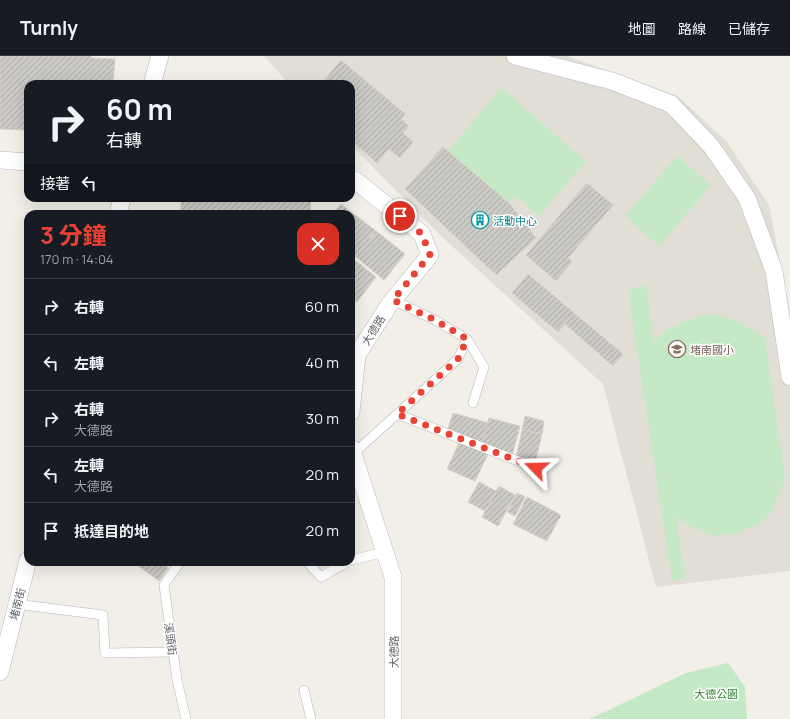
<!DOCTYPE html>
<html lang="zh-TW">
<meta charset="utf-8">
<style>
body{margin:0;font-family:Manrope,"Noto Sans TC",sans-serif;background:#242831;color:#f1f3f6;height:100vh;display:flex;flex-direction:column;font-size:15px;white-space:nowrap}
*{box-sizing:border-box;margin:0}
p{font-size:13px;color:#9ea1a6}
.icon{flex:none;width:22px;height:22px;fill:none;stroke:currentColor;stroke-width:2;stroke-linecap:round;stroke-linejoin:round}
.map{position:relative;flex:1;overflow:hidden}
.sheet{position:absolute;left:24px;top:154px;width:331px;height:356px;display:flex;flex-direction:column;background:#171b24;border-radius:12px;box-shadow:0 4px 16px #0002}
.sheet>*{flex:none}
.top-card{position:absolute;left:24px;top:24px;width:331px;height:122px;border-radius:12px;box-shadow:0 4px 16px #0002;background:#171b24;color:#f1f3f6;overflow:hidden}
.pin{position:absolute;display:grid;place-items:center;width:34px;height:34px;color:#fff;margin:-17px;border:2px solid #fff;border-radius:50%;box-shadow:0 1px 4px #0007}
.me{position:absolute;width:44px;margin:-22px;rotate:292deg;stroke-linejoin:round;filter:drop-shadow(0 0 3px #0008)}
.turn{display:flex;align-items:center;gap:14px;height:84px;padding:0 16px;font-size:18px}
.turn .icon{width:52px;height:52px;stroke-width:2.5}
.turn b{display:block;font-size:28px;line-height:34px}
.then{display:flex;align-items:center;height:38px;padding:0 16px;background:#0003;gap:8px;font-size:15px}
.round{display:grid;place-items:center;flex:none;width:42px;height:42px;border-radius:12px;background:#242831}
.headline{display:flex;align-items:center;justify-content:space-between;height:68px;padding:0 16px}
h1{font-size:24px;font-weight:700;line-height:30px;color:#ea4335}
ul{padding:0;list-style:none}
li{display:flex;align-items:center;gap:12px;height:56px;padding:0 16px;border-top:1px solid #363941}
li div{flex:1}
li b{display:block;font-size:15px}
li em{font-style:normal}
header{display:flex;align-items:center;gap:24px;box-sizing:border-box;height:56px;padding:0 20px;background:#171b24;border-bottom:1px solid #363941}
header strong{font-size:19px}
nav{display:flex;gap:22px;margin-inline-start:auto;font-size:14px}
.map>svg:first-child{display:block}
.education{fill:#e1ded6}
.park{fill:#c5e8c5}
.building{fill:url(#building-hatch);stroke:#d6d1c6}
.lines{fill:none;stroke-linecap:round;stroke-linejoin:round}
.service-casing{stroke:#b5b8bc;stroke-width:10}
.minor-casing{stroke:#b5b8bc;stroke-width:18}
.service{stroke:#fff;stroke-width:9}
.minor{stroke:#fff;stroke-width:17}
.route{stroke:#ea4335;stroke-width:7;stroke-dasharray:0 12.6}
.labels{text-anchor:middle;dominant-baseline:central;stroke-width:3;stroke-linejoin:round;paint-order:stroke}
.culture-label{font-size:11px;fill:#0d838f;stroke:#fff;text-anchor:start}
.street-label{font-size:11px;fill:#5f6368;stroke:#fff}
.education-label{font-size:11px;fill:#785e54;stroke:#fff;text-anchor:start}
.park-label{font-size:11px;fill:#348238;stroke:#fff}
</style>
<header>
<strong>Turnly</strong>
<nav><a>地圖</a><a>路線</a><a>已儲存</a></nav>
</header>
<div class="map">
<svg width="790" height="663" viewBox="0 0 790 663">
<defs>
<pattern id="building-hatch" width="6" height="6" patternUnits="userSpaceOnUse"><rect width="6" height="6" fill="#cccac5"/><path d="M-1 1l2-2M0 6l6-6M5 7l2-2" fill="none" stroke="#a9a8a4"/></pattern>
</defs>
<rect width="100%" height="100%" fill="#f1efe8"/>
<path class="education" d="M264,0H567L678,40L727,86L769,149L790,257V515L656,531L603,328L442,181L351,89V28H289Z"/>
<g class="park">
<path d="M501,32L586,105L539,160L516,140L509,147L448,95Z"/>
<path d="M677,100L711,129L659,190L625,160Z"/>
<path d="M646,229L654,286C664,274 675,268 690,264C694,262 698,260 702,259C722,254 749,272 765,282L785,423L771,456L763,465L738,477L713,480L694,472L676,461L685,522L672,525L628,234Z"/>
<path d="M728,607L745,631L747,663H590L686,617Z"/>
</g>
<g class="building">
<path d="M0,0H91V2L115,3L113,28H28V74L0,73Z"/>
<path d="M341,4L405,58L401,63L409,70L403,77L413,86L400,102L389,93L377,107L351,84V28H321Z"/>
<path d="M443,91L509,147L536,182L496,219L405,133Z"/>
<path d="M587,127L613,149L568,202L572,206L556,225L526,199Z"/>
<path d="M181,142H311L310,158L220,156V158H181Z"/>
<path d="M341,148L376,175L356,201L351,198V158H333Z"/>
<path d="M376,175L405,198L384,224L356,201Z"/>
<path d="M351,201L376,221L357,246L351,241Z"/>
<path d="M528,218L574,257L558,276L512,237Z"/>
<path d="M574,257L623,298L613,310L565,268Z"/>
<path d="M453,357L488,367L482,387L447,376Z"/>
<path d="M525,360L544,365L542,378L522,374Z"/>
<path d="M489,362L520,370L512,400L481,390Z"/>
<path d="M522,374L542,378L535,407L516,402Z"/>
<path d="M460,385L488,398L475,425L447,413Z"/>
<path d="M479,426L496,435L485,455L468,446Z"/>
<path d="M499,430L515,439L498,470L482,461Z"/>
<path d="M517,437L525,441L515,460L507,456Z"/>
<path d="M527,441L561,459L547,485L513,468Z"/>
<path d="M133,506H160L168,512L159,525Z"/>
</g>
<g class="lines">
<defs>
<g id="service">
<path d="M393,244L435,264L467,283L484,311L473,347"/>
<path d="M397,358L536,412"/>
<path d="M353,398L458,303L467,283"/>
<path d="M351,504L385,496"/>
<path d="M180,506L164,529L177,624L186,663"/>
<path d="M307,506L321,521L347,506"/>
<path d="M16,548L103,559L105,597L173,596"/>
<path d="M304,634L311,663"/>
</g>
<g id="minor">
<path d="M515,0L612,25L671,48L711,90L747,142L774,215L790,321"/>
<path d="M152,28L160,0"/>
<path d="M0,104L28,106"/>
<path d="M351,123L356,125L422,178L430,199L389,249L357,299L351,356"/>
<path d="M118,158L122,142"/>
<path d="M351,392L393,521V663"/>
<path d="M0,616L28,504"/>
</g>
</defs>
<use href="#service" class="service-casing"/>
<use href="#minor" class="minor-casing"/>
<use href="#service" class="service"/>
<use href="#minor" class="minor"/>
</g>
<g class="lines">
<path class="route" d="M400,160L422,178L430,199L393,244L435,264L467,283L458,303L397,358L536,412"/>
</g>
<defs>
<symbol id="building-ring" viewBox="-11 -11 22 22"><circle r="9.5" fill="#fff" stroke="#0f9aa8" stroke-width="1.5"/><path d="M-4-6H4V6H1V3H-1V6H-4ZM-2.5-4.3h1.7v1.8h-1.7ZM.8-4.3h1.7v1.8H.8ZM-2.5-1h1.7V.8h-1.7ZM.8-1h1.7V.8H.8Z" fill="#0f9aa8"/></symbol>
<symbol id="school-ring" viewBox="-11 -11 22 22"><circle r="9.5" fill="#fff" stroke="#8d6e63" stroke-width="1.5"/><path d="M0-5L7-2L0 1L-7-2ZM-4 1L0 2.5L4 1V4Q0 6-4 4Z" fill="#8d6e63"/></symbol>
</defs>
<g fill-rule="evenodd">
<use href="#building-ring" x="470" y="154" width="20" height="20"/>
<use href="#school-ring" x="667" y="283" width="20" height="20"/>
</g>
<g class="labels">
<g class="culture-label">
<text x="493" y="164">活動中心</text>
</g>
<g class="street-label">
<text transform="translate(373 274) rotate(-58)">大德路</text>
<text transform="translate(17 548) rotate(-76)">堵南街</text>
<text transform="translate(171 583) rotate(82)">溪頭街</text>
<text transform="translate(393 596) rotate(-90)">大德路</text>
</g>
<g class="education-label">
<text x="690" y="293">堵南國小</text>
</g>
<g class="park-label">
<text x="716" y="637">大德公園</text>
</g>
</g>
</svg>
<div class="pin" style="left:400px;top:160px;background:#d93025"><svg class="icon" aria-label="arrive" viewBox="0 0 24 24"><path d="M6 21V4h12l-3 4 3 4H6"/></svg></div>
<svg class="me" style="left:536px;top:412px" viewBox="-20 -20 40 40"><path d="M0-17L14 15 0 8-14 15z" fill="#ea4335" stroke="#fff" stroke-width="4"/></svg>
<div class="top-card">
<div class="turn"><svg class="icon" aria-label="right" viewBox="0 0 24 24"><path d="M7 20v-9h11M14 6l5 5-5 5"/></svg><div><b>60 m</b>右轉</div></div>
<div class="then">接著<svg class="icon" aria-label="left" viewBox="0 0 24 24"><path d="M17 20v-9H6M10 6l-5 5 5 5"/></svg></div>
</div>
<section class="sheet">
<div class="headline"><div><h1>3 分鐘</h1><p>170 m · 14:04</p></div><a class="round" style="background:#d93025;color:#fff"><svg class="icon" aria-label="close" viewBox="0 0 24 24"><path d="M6 6l12 12M18 6L6 18"/></svg></a></div>
<ul>
<li><svg class="icon" aria-label="right" viewBox="0 0 24 24"><path d="M7 20v-9h11M14 6l5 5-5 5"/></svg><div><b>右轉</b></div><em>60 m</em></li>
<li><svg class="icon" aria-label="left" viewBox="0 0 24 24"><path d="M17 20v-9H6M10 6l-5 5 5 5"/></svg><div><b>左轉</b></div><em>40 m</em></li>
<li><svg class="icon" aria-label="right" viewBox="0 0 24 24"><path d="M7 20v-9h11M14 6l5 5-5 5"/></svg><div><b>右轉</b><p>大德路</p></div><em>30 m</em></li>
<li><svg class="icon" aria-label="left" viewBox="0 0 24 24"><path d="M17 20v-9H6M10 6l-5 5 5 5"/></svg><div><b>左轉</b><p>大德路</p></div><em>20 m</em></li>
<li><svg class="icon" aria-label="arrive" viewBox="0 0 24 24"><path d="M6 21V4h12l-3 4 3 4H6"/></svg><div><b>抵達目的地</b></div><em>20 m</em></li>
</ul>
</section>
</div>
